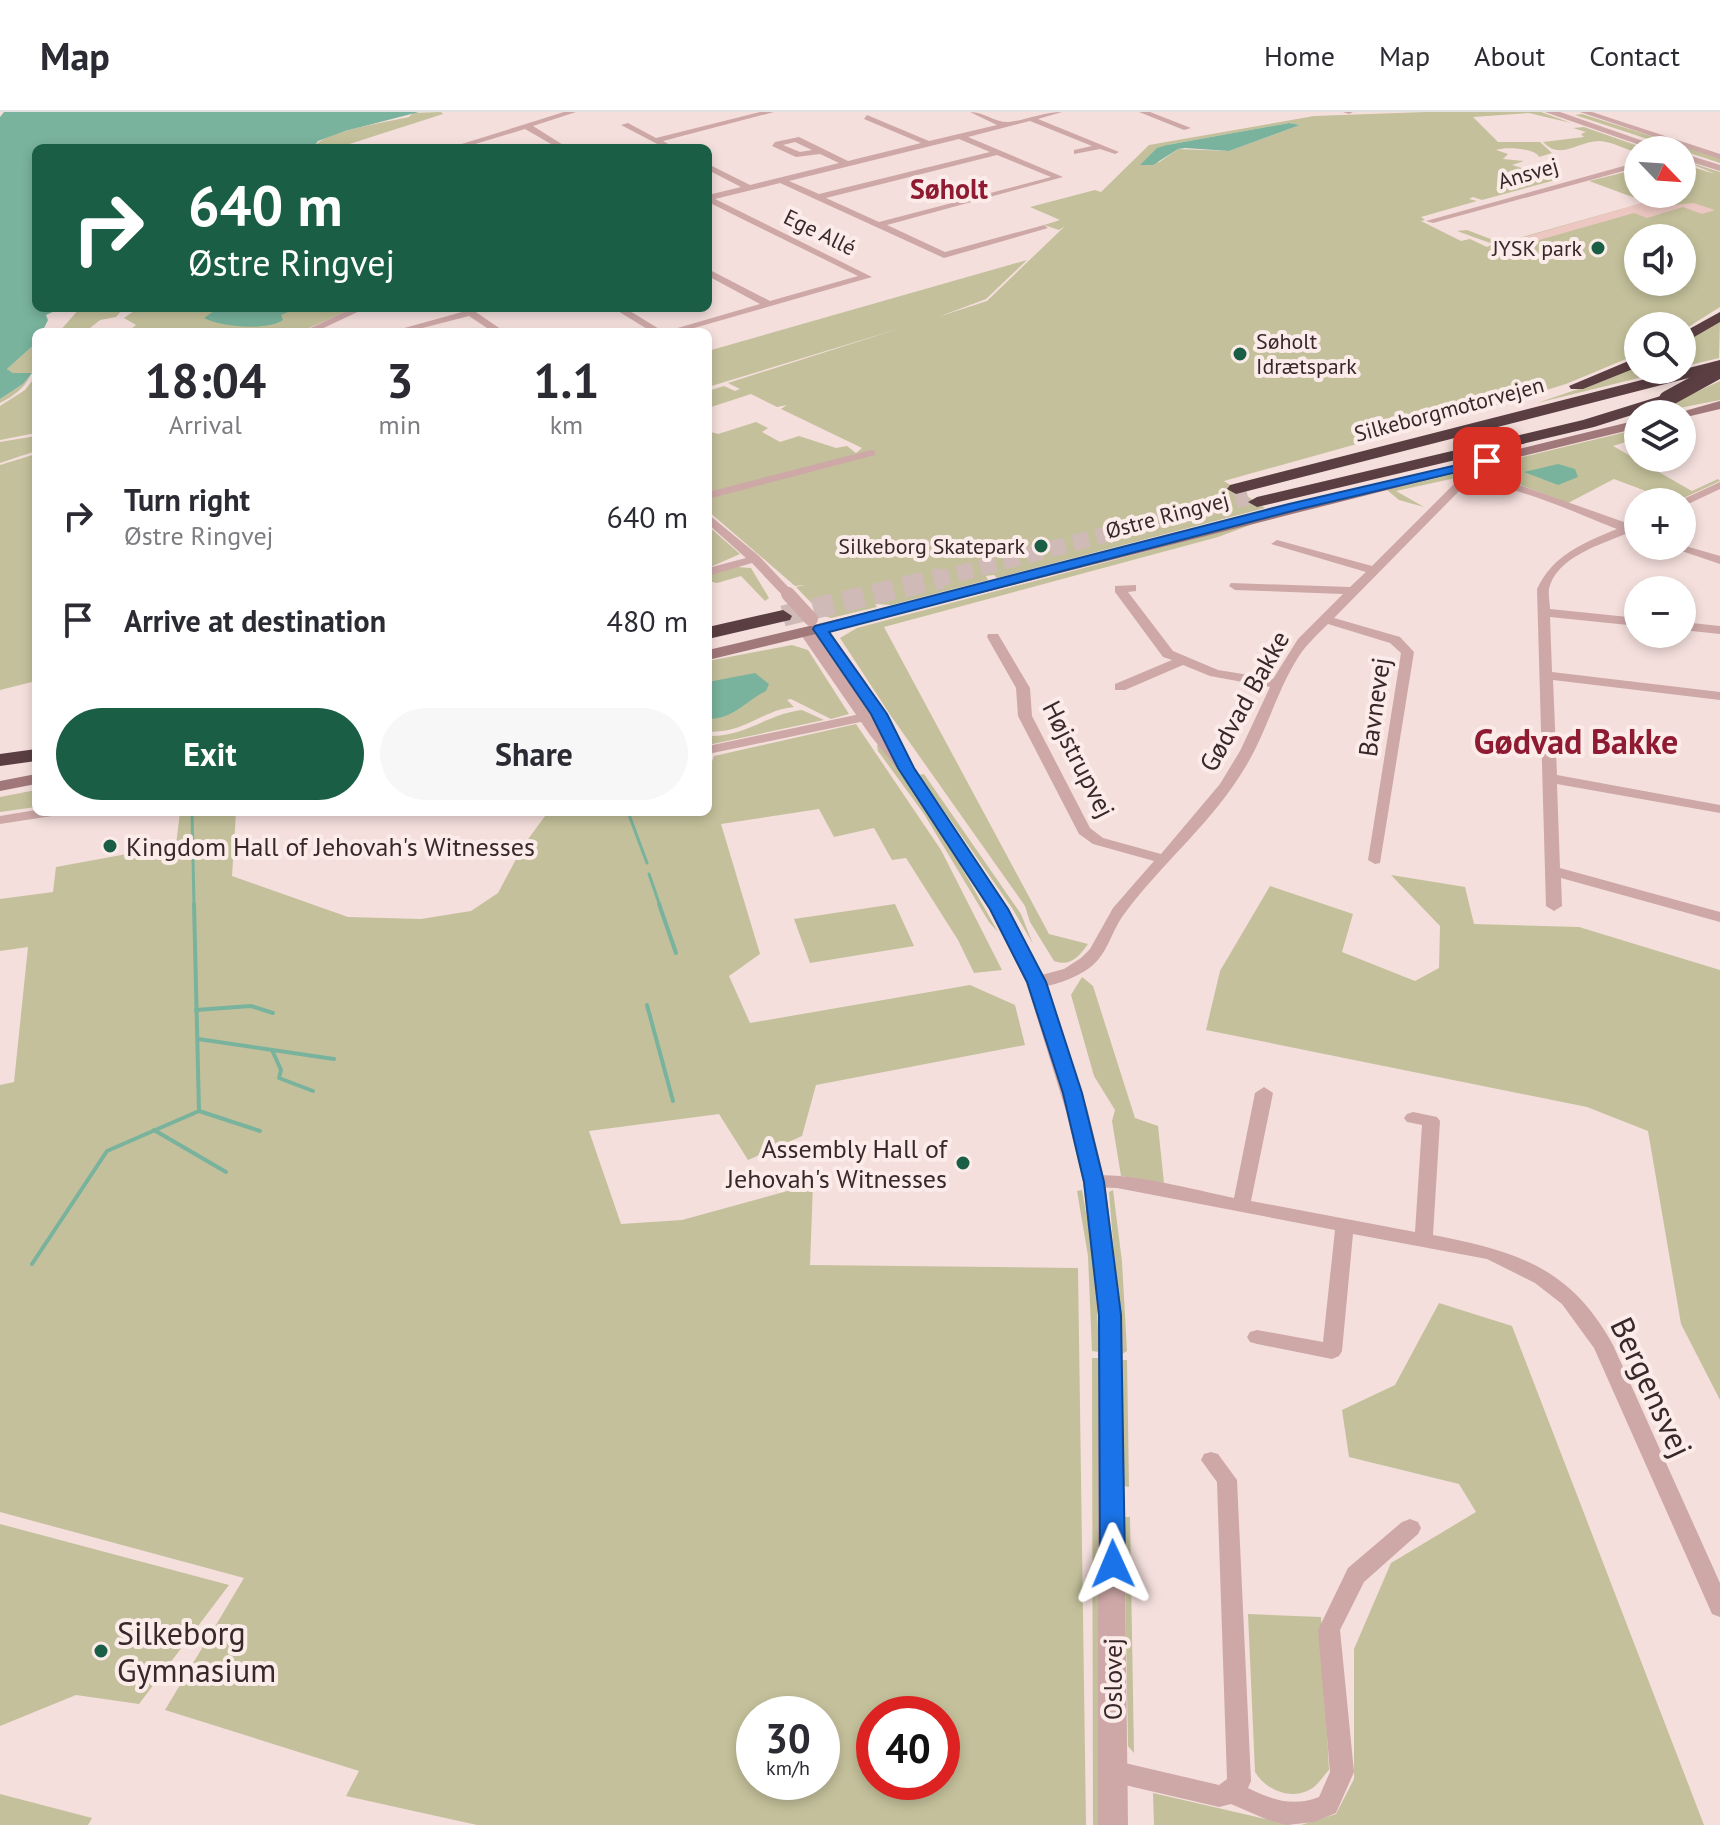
<!DOCTYPE html>
<meta charset="utf-8">
<style>
body{margin:0;font-family:"PT Sans",sans-serif;background:#f7f7f7;color:#2b2b33;height:100vh;display:flex;flex-direction:column;font-size:30px;white-space:nowrap}
*{box-sizing:border-box;margin:0}
p{font-size:26px;color:#7c7c81}
.icon{flex:none;width:44px;height:44px;fill:none;stroke:currentColor;stroke-width:2;stroke-linecap:round;stroke-linejoin:round}
.map{position:relative;flex:1;overflow:hidden}
.drawer{position:absolute;left:32px;top:216px;width:680px;height:488px;display:flex;flex-direction:column;background:#fff;border-radius:12px;box-shadow:0 4px 12px #0003}
.drawer>*{flex:none}
.banner{position:absolute;left:32px;top:32px;width:680px;height:168px;border-radius:12px;box-shadow:0 4px 12px #0003;background:#1a5e45;color:#fff;overflow:hidden}
.needle{width:52px;rotate:115deg}
.buttons{position:absolute;left:1624px;top:24px;display:grid;gap:16px}
.buttons a{display:grid;place-items:center;width:72px;height:72px;border-radius:50%;background:#fff;box-shadow:0 4px 12px #0003;font-size:40px}
.speed{position:absolute;left:736px;top:1584px;display:flex;gap:16px;font-size:40px;font-weight:700;text-align:center}
.speed>*{display:grid;place-content:center;width:104px;height:104px;border-radius:50%;background:#fff;box-shadow:0 4px 12px #0003;line-height:1}
.speed small{font-size:20px;font-weight:400}
.speed .limit{border:12px solid #d22;background:#fff;color:#111}
.pin{position:absolute;display:grid;place-items:center;width:68px;height:68px;color:#fff;margin:-34px;border-radius:16px;box-shadow:0 4px 12px #0006}
.me{position:absolute;width:88px;margin:-44px;rotate:359deg;stroke-linejoin:round;filter:drop-shadow(0 0 6px #0008)}
.turn{display:flex;align-items:center;gap:28px;height:168px;padding:0 24px;font-size:36px}
.turn .icon{width:104px;height:104px;stroke-width:2.5}
.turn b{display:block;font-size:56px;line-height:68px}
.eta{display:flex;justify-content:space-evenly;align-items:center;height:136px;text-align:center}
.eta b{font-size:48px;font-weight:700;line-height:56px}
.primary-button{display:flex;gap:16px;margin-top:auto;padding:16px 24px}
.primary-button a{flex:1;height:92px;border-radius:48px;background:#1a5e45;color:#fff;font-size:32px;font-weight:700;line-height:92px;text-align:center}
.primary-button a+a{background:#f7f7f7;color:#2b2b33}
ul{padding:0;list-style:none}
li{display:flex;align-items:center;gap:24px;height:104px;padding:0 24px}
li div{flex:1}
li b{display:block;font-size:30px}
li em{font-style:normal}
header{display:flex;align-items:center;gap:48px;box-sizing:border-box;height:112px;padding:0 40px;background:#fff;border-bottom:2px solid #e1e1e2}
header strong{font-size:38px}
nav{display:flex;gap:44px;margin-inline-start:auto;font-size:28px}
.map>svg:first-child{display:block}
.green{fill:#c4c09b;fill-rule:evenodd}
.plaza{fill:#edc8c2}
.water{fill:#79b39d}
.lines{fill:none;stroke-linecap:round;stroke-linejoin:round}
.stream-far1{stroke:#79b39d;stroke-width:3}
.stream{stroke:#79b39d;stroke-width:4}
.motorway-tunnel-far1{stroke:#cfbab8;stroke-width:16;stroke-dasharray:16 8;stroke-linecap:butt}
.motorway-tunnel{stroke:#cfbab8;stroke-width:21;stroke-dasharray:21 10;stroke-linecap:butt}
.minor{fill:#cda8a7;fill-rule:evenodd}
.tertiary{fill:#cda8a7;fill-rule:evenodd}
.secondary{fill:#a1787a;fill-rule:evenodd}
.motorway{fill:#5a3e42;fill-rule:evenodd}
.minor-bridge{stroke:#cda8a7;stroke-width:14}
.motorway-bridge{stroke:#5a3e42;stroke-width:16}
.route{fill:#1a73e8;stroke:#114b97;stroke-width:2}
.poi-dot{fill:#1a5e45;stroke:#fbebe9;stroke-width:3}
.labels{text-anchor:middle;dominant-baseline:central;stroke-width:8;stroke-linejoin:round;paint-order:stroke}
.far-street-label{font-size:22px;fill:#39282a;stroke:#fbebe9}
.far-poi-label{font-size:22px;fill:#39282a;stroke:#fbebe9;text-anchor:end}
.street-label{font-size:26px;fill:#39282a;stroke:#fbebe9}
.poi-label{font-size:26px;fill:#39282a;stroke:#fbebe9;text-anchor:start}
.far-district-label{font-size:28px;font-weight:bold;fill:#8e1b31;stroke:#fbebe9}
.near-street-label{font-size:32px;fill:#39282a;stroke:#fbebe9}
.near-poi-label{font-size:32px;fill:#39282a;stroke:#fbebe9;text-anchor:start}
.district-label{font-size:34px;font-weight:bold;fill:#8e1b31;stroke:#fbebe9}
</style>
<header>
<strong>Map</strong>
<nav><a>Home</a><a>Map</a><a>About</a><a>Contact</a></nav>
</header>
<div class="map">
<svg width="1720" height="1713" viewBox="0 0 1720 1713">
<rect width="100%" height="100%" fill="#f4dfdc"/>
<g class="green">
<path d="M441,0L443,2L337,36H313C323,19 388,10 409,5L413,1Z"/>
<path d="M1426,0H1541L1571,11L1529,1L1473,5L1498,30H1540L1552,41L1539,45C1537,37 1507,34 1496,38L1508,42L1503,47L1524,49L1512,53L1559,67L1482,88L1473,85L1469,87L1477,89L1421,105L1425,108L1421,109L1461,129L1470,127L1487,135L1493,132L1457,119L1467,118L1501,131L1646,90L1589,69L1638,57V82H1682V53H1689L1682,49L1690,53L1689,54L1715,62L1688,50L1720,60V195L1682,219V214H1638V242L1566,272L1491,295L1477,296L1479,298L1457,304L1224,369L1265,396L997,466L994,463L986,464L988,468L891,493L875,492L877,495L831,506L824,504L796,475L805,473L795,474L708,399V319L718,322L756,310L768,316L762,320L780,330L799,324L836,336L847,334L856,341L862,336L781,297L787,293L777,295L751,282L708,296V279L724,274L735,279L740,277L728,271L901,216L708,275V239L1027,148L986,187L938,205L987,189L1065,114L1059,118L1044,113L1060,108L1030,95L1095,78L1101,80L1149,33L1314,4ZM1289,11L1300,13L1229,39L1178,37L1158,51L1167,33ZM1638,126H1682V170H1638Z"/>
<path d="M1582,2L1720,46V51L1575,3Z"/>
<path d="M1584,15L1647,37L1638,38V41C1627,38 1611,29 1599,29C1578,29 1561,49 1543,30L1584,25L1581,22L1586,20L1573,16Z"/>
<path d="M80,196H120L122,198L116,205L100,208L85,220H59Z"/>
<path d="M138,196H354L300,220H127L136,213L124,206Z"/>
<path d="M1720,207L1719,246L1682,255V231Z"/>
<path d="M36,231C36,261 28,277 0,291V287L23,272L31,262L13,261L7,257Z"/>
<path d="M1638,252V258H1671L1537,291L1602,269Z"/>
<path d="M36,264V321L0,328V294L25,278Z"/>
<path d="M1720,269V288L1648,302Z"/>
<path d="M1638,317V326L1613,334L1692,379L1718,367L1720,369L1675,390L1614,367L1568,391L1496,364L1474,362L1396,379L1424,395L1399,388L1387,378Z"/>
<path d="M36,324V339L0,351V330Z"/>
<path d="M36,342V569L0,578V353Z"/>
<path d="M1261,409L1218,425L884,515L1049,822L1088,832C1079,845 1070,855 1054,849L1030,810L1025,794L891,604L840,526L857,516Z"/>
<path d="M708,414L740,442L708,456Z"/>
<path d="M737,455L751,456L769,486L765,489L741,464L717,471L708,469L711,462Z"/>
<path d="M792,533L808,538L849,602L831,607L791,587L787,588L794,595C759,599 749,620 708,620V549Z"/>
<path d="M802,598L824,608L708,633V624C746,625 767,602 802,598Z"/>
<path d="M856,612L941,738L1002,858L974,861L958,828L906,746L892,748L874,716L834,725L819,697L721,712L760,842L729,864L750,911L970,873L1015,893L1025,933L816,973L802,1024L748,1048L719,1002L589,1019L621,1112L682,1108L813,1072L810,1153L1078,1156L1086,1713H477L346,1684L359,1659L165,1598L244,1466L0,1400V973L14,970L28,835L0,839V787L53,780L56,755L176,733L180,700H236L232,764L348,805L421,807L471,799L498,781L523,734L548,700H708V660L714,644ZM754,1602H822V1670H754ZM942,1602V1670H874V1602Z"/>
<path d="M881,632L954,742L998,820L989,810L924,702L878,639L877,633Z"/>
<path d="M924,662L1021,802L1033,832L1012,796L919,663Z"/>
<path d="M36,678V695L0,700V685Z"/>
<path d="M1391,763L1465,775L1474,812L1579,815L1720,858V1288L1681,1212L1648,1019L1587,995L1206,918L1220,859L1270,774L1353,802L1342,840L1415,869L1439,856L1440,814Z"/>
<path d="M895,792L914,834L810,851L794,807Z"/>
<path d="M1082,865L1093,874L1135,1006L1158,1014L1164,1071L1121,1064L1112,1009L1115,998L1094,964L1071,883Z"/>
<path d="M1082,1078L1095,1152L1099,1240L1092,1239L1088,1144L1077,1079Z"/>
<path d="M1113,1078L1122,1150L1127,1239L1122,1242L1109,1080Z"/>
<path d="M1439,1191L1512,1214L1704,1713H1301L1336,1702L1354,1667V1537L1391,1451L1476,1400L1459,1372L1349,1345L1342,1298L1395,1273Z"/>
<path d="M1092,1246H1099L1101,1713H1093Z"/>
<path d="M1122,1248H1127L1129,1375L1123,1374Z"/>
<path d="M1124,1405H1130L1134,1641L1128,1634Z"/>
<path d="M0,1412L229,1473L139,1592L76,1583L0,1614Z"/>
<path d="M1248,1502L1321,1505L1329,1658C1324,1663 1318,1673 1311,1677C1291,1689 1266,1678 1255,1660Z"/>
<path d="M1153,1681L1292,1713H1154Z"/>
<path d="M0,1682L92,1706L88,1713H0Z"/>
</g>
<path class="plaza" d="M1666,84L1678,89L1672,90L1675,93L1693,91L1715,98L1702,102L1683,95L1647,106L1634,101L1521,133L1511,129Z"/>
<g class="water">
<path d="M4,0H419L345,19L318,29L313,36H36V196L59,197L46,203L48,208L42,220H36V231L7,257L13,261H32L23,272L0,287V5Z"/>
<path d="M1289,11L1300,13L1229,39L1185,36L1178,37L1153,53H1140L1157,36L1167,33Z"/>
<path d="M218,196H297L281,203L283,208C268,219 220,215 204,206Z"/>
<path d="M1558,352L1575,357L1578,365L1558,373L1524,360Z"/>
<path d="M755,561L769,572L766,579C744,590 734,607 708,607V570Z"/>
</g>
<g class="lines">
<g class="stream-far1">
<path d="M192,700L194,794"/>
<path d="M628,700L647,751"/>
<path d="M649,762L660,794"/>
</g>
<g class="stream">
<path d="M659,792L676,841"/>
<path d="M647,893L673,989"/>
<path d="M196,898L251,894L273,901"/>
<path d="M198,927L334,947"/>
<path d="M272,938L281,958L279,966L313,979"/>
<path d="M199,999L260,1019"/>
<path d="M154,1018L226,1060"/>
<path d="M32,1152L107,1039L199,999L194,792"/>
</g>
<path class="motorway-tunnel-far1" d="M934,468L1248,385"/>
<path class="motorway-tunnel" d="M783,504L942,466"/>
<g class="minor">
<path d="M564,0H576L533,14L568,36H558L525,17L462,36H449Z"/>
<path d="M760,0H774L663,29L675,36H665L621,13L628,11L656,26Z"/>
<path d="M970,0C984,0 996,11 1009,10C1027,8 1043,0 1062,0L1038,7L1119,40L1115,42L1100,37L1074,42V38L1092,34L1030,9L968,25L1063,65L887,113L945,140L1044,113L1048,116L944,146L780,71L715,87L872,165L680,220H664L760,192L708,164V157L770,189L858,164L708,90V83L741,75L708,58V52L750,73L839,51L820,42L796,45L772,34L775,30L799,25L848,49L921,31L864,7L867,3L929,29L997,13ZM959,27L990,40L819,82L789,69ZM795,30L812,38L800,40L783,33ZM997,43L1051,65L879,110L826,86Z"/>
<path d="M1139,0H1150L1191,16L1184,18Z"/>
<path d="M1343,0H1353L1349,2Z"/>
<path d="M1580,0H1592L1720,42V47Z"/>
<path d="M1638,50V55L1433,111L1426,109Z"/>
<path d="M353,196H366L315,220H302Z"/>
<path d="M458,196H470L505,220H493L469,204L407,220H390L462,200Z"/>
<path d="M613,196H625L664,220H652Z"/>
<path d="M871,338L875,339V343L708,387V380Z"/>
<path d="M1472,364L1502,367L1638,415V425L1628,421C1602,432 1556,445 1549,477C1548,483 1550,491 1550,497L1638,506V514L1550,505L1552,560L1720,580V588L1553,568L1557,663L1720,693V701L1557,672L1560,756L1720,800V810L1561,766L1562,794L1554,799L1546,794L1537,477C1553,443 1583,431 1617,417C1585,405 1495,363 1465,373L1334,506L1400,525L1414,540L1380,751L1375,752L1368,748L1401,541L1390,531L1328,512C1318,522 1307,532 1299,544C1277,578 1267,619 1246,654C1213,710 1163,750 1125,801C1112,817 1109,839 1093,853C1079,865 1048,878 1030,874L1028,870L1030,866L1064,857L1081,846L1090,837L1113,796L1154,749L1093,732L1079,722L1018,604L1016,576L987,525L988,522H998L1030,576L1032,604L1090,716L1103,726L1161,742L1220,672L1240,639L1270,575L1210,564L1183,553L1125,578H1115V572L1172,548L1163,545L1115,480V474L1136,473V479L1128,480L1173,539L1218,558L1273,567L1298,527L1343,482L1235,478L1229,474L1231,471L1350,475L1366,460L1271,432L1277,428L1372,454L1457,369Z"/>
<path d="M1720,370V377L1686,393L1682,394V390H1677Z"/>
<path d="M708,402L759,444L792,479V485H784L752,451L708,464V456L746,446L708,412Z"/>
<path d="M1682,433L1720,444V452L1667,434Z"/>
<path d="M1682,510L1720,514V522L1682,518Z"/>
<path d="M879,598L886,602L884,605L708,642V634Z"/>
<path d="M36,698L59,700L52,704L0,712V704Z"/>
<path d="M1264,975L1273,981L1251,1089L1415,1120L1422,1013L1407,1010L1404,1006L1407,1002L1413,1000L1437,1005L1440,1009L1433,1123C1515,1139 1571,1155 1613,1233L1720,1471V1505L1712,1502L1709,1495L1594,1236L1562,1192L1535,1171L1487,1147L1353,1122L1342,1239L1339,1244L1332,1247L1257,1232L1250,1230L1247,1225L1250,1220L1257,1218L1323,1230L1335,1118L1117,1076L1088,1075L1085,1070L1088,1065C1117,1057 1200,1079 1234,1086L1255,981Z"/>
<path d="M1211,1340L1218,1342L1237,1368L1251,1669L1248,1676C1272,1688 1293,1695 1319,1685L1330,1660L1318,1518L1348,1456L1402,1410L1410,1407L1418,1410L1421,1416L1418,1422L1364,1470L1340,1518L1354,1660L1336,1701L1314,1710L1287,1713L1268,1708L1231,1692L1219,1695L1112,1670L1104,1667L1100,1659L1104,1651L1112,1648L1219,1673L1227,1667L1217,1370L1201,1348L1204,1342Z"/>
</g>
<g class="tertiary">
<path d="M1545,0H1560L1669,38H1654Z"/>
<path d="M1682,41L1720,53V59L1682,47Z"/>
<path d="M820,512L826,514L868,573L866,577H855L912,652L1009,797L1046,870L1088,999L1105,1070L1122,1203L1128,1713H1098V1203L1083,1070L1066,999L1026,870L989,797L899,659L870,623L799,520Z"/>
</g>
<g class="secondary">
<path d="M1720,289V297L1682,306V302H1674Z"/>
<path d="M1638,308V316C1327,391 1019,474 708,548V538C1019,465 1327,383 1638,308Z"/>
<path d="M36,662V672L0,679V669Z"/>
</g>
<g class="motorway">
<path d="M1720,200V210L1682,232V221Z"/>
<path d="M1638,245V255L1583,277H1571L1569,274Z"/>
<path d="M1720,248V258L1236,382L1227,377L1230,373Z"/>
<path d="M1667,282L1675,287L1673,290L1594,315L1257,395L1248,390L1257,385L1583,308Z"/>
<path d="M783,498L792,504L790,508L708,527V515Z"/>
<path d="M36,637V649L0,654V642Z"/>
</g>
<path class="minor-bridge" d="M788,482L811,507"/>
<path class="motorway-bridge" d="M1667,287L1720,258"/>
</g>
<path class="route" d="M1487,346L1491,347V352L1296,398L829,520L887,602L914,656L1008,797L1046,870L1082,981L1104,1070L1121,1203L1125,1452L1121,1459L1113,1463L1104,1459L1100,1452L1099,1203L1084,1070L1063,981L1027,870L990,797L898,656L871,602L813,517L815,514L1289,392Z"/>
<g class="poi-dot">
<circle cx="1598" cy="136" r="8"/>
<circle cx="1240" cy="242" r="8"/>
<circle cx="1041" cy="434" r="8"/>
<circle cx="110" cy="734" r="8"/>
<circle cx="963" cy="1051" r="8"/>
<circle cx="101" cy="1539" r="8"/>
</g>
<g class="labels">
<g class="far-street-label">
<text transform="translate(1528 61) rotate(-16)">Ansvej</text>
<text transform="translate(820 120) rotate(26)">Ege Allé</text>
<text transform="translate(1449 297) rotate(-15)">Silkeborgmotorvejen</text>
<text transform="translate(1167 403) rotate(-15)">Østre Ringvej</text>
</g>
<g class="far-poi-label">
<text x="1582" y="136">JYSK park</text>
<text x="1256" y="229" text-anchor="start">Søholt<tspan x="1256" dy="25">Idrætspark</tspan></text>
<text x="1025" y="434">Silkeborg Skatepark</text>
</g>
<g class="street-label">
<text transform="translate(1244 589) rotate(-61)">Gødvad Bakke</text>
<text transform="translate(1374 595) rotate(-82)">Bavnevej</text>
<text transform="translate(1079 647) rotate(63)">Højstrupvej</text>
<text transform="translate(1112 1567) rotate(-90)">Oslovej</text>
</g>
<g class="poi-label">
<text x="126" y="734">Kingdom Hall of Jehovah's Witnesses</text>
<text x="947" y="1036" text-anchor="end">Assembly Hall of<tspan x="947" dy="30">Jehovah's Witnesses</tspan></text>
</g>
<g class="far-district-label">
<text x="949" y="76">Søholt</text>
</g>
<g class="near-street-label">
<text transform="translate(1652 1275) rotate(65)">Bergensvej</text>
</g>
<g class="near-poi-label">
<text x="117" y="1521">Silkeborg<tspan x="117" dy="37">Gymnasium</tspan></text>
</g>
<g class="district-label">
<text x="1576" y="629">Gødvad Bakke</text>
</g>
</g>
</svg>
<div class="buttons">
<a><svg class="needle" viewBox="-14 -14 28 28"><path d="M0-13l5 13h-10z" fill="#e53935"/><path d="M0 13l5-13h-10z" fill="#7c7c81"/></svg></a>
<a><svg class="icon" aria-label="sound" viewBox="0 0 24 24"><path d="M4 9h4l5-4v14l-5-4H4zM17 9q2 3 0 6"/></svg></a>
<a><svg class="icon" aria-label="search" viewBox="0 0 24 24"><circle cx="10" cy="10" r="6"/><path d="M15 15l6 6"/></svg></a>
<a><svg class="icon" aria-label="layers" viewBox="0 0 24 24"><path d="M12 4l9 5-9 5-9-5zM3 14l9 5 9-5"/></svg></a>
<a>+</a>
<a>−</a>
</div>
<div class="speed"><div>30<small>km/h</small></div><div class="limit">40</div></div>
<div class="pin" style="left:1487px;top:349px;background:#d93025"><svg class="icon" aria-label="arrive" viewBox="0 0 24 24"><path d="M6 21V4h12l-3 4 3 4H6"/></svg></div>
<svg class="me" style="left:1113px;top:1452px" viewBox="-20 -20 40 40"><path d="M0-17L14 15 0 8-14 15z" fill="#1a73e8" stroke="#fff" stroke-width="4"/></svg>
<div class="banner">
<div class="turn"><svg class="icon" aria-label="right" viewBox="0 0 24 24"><path d="M7 20v-9h11M14 6l5 5-5 5"/></svg><div><b>640 m</b>Østre Ringvej</div></div>
</div>
<section class="drawer">
<div class="eta">
<div><b>18:04</b><p>Arrival</p></div>
<div><b>3</b><p>min</p></div>
<div><b>1.1</b><p>km</p></div>
</div>
<ul>
<li><svg class="icon" aria-label="right" viewBox="0 0 24 24"><path d="M7 20v-9h11M14 6l5 5-5 5"/></svg><div><b>Turn right</b><p>Østre Ringvej</p></div><em>640 m</em></li>
<li><svg class="icon" aria-label="arrive" viewBox="0 0 24 24"><path d="M6 21V4h12l-3 4 3 4H6"/></svg><div><b>Arrive at destination</b></div><em>480 m</em></li>
</ul>
<div class="primary-button"><a>Exit</a><a>Share</a></div>
</section>
</div>
